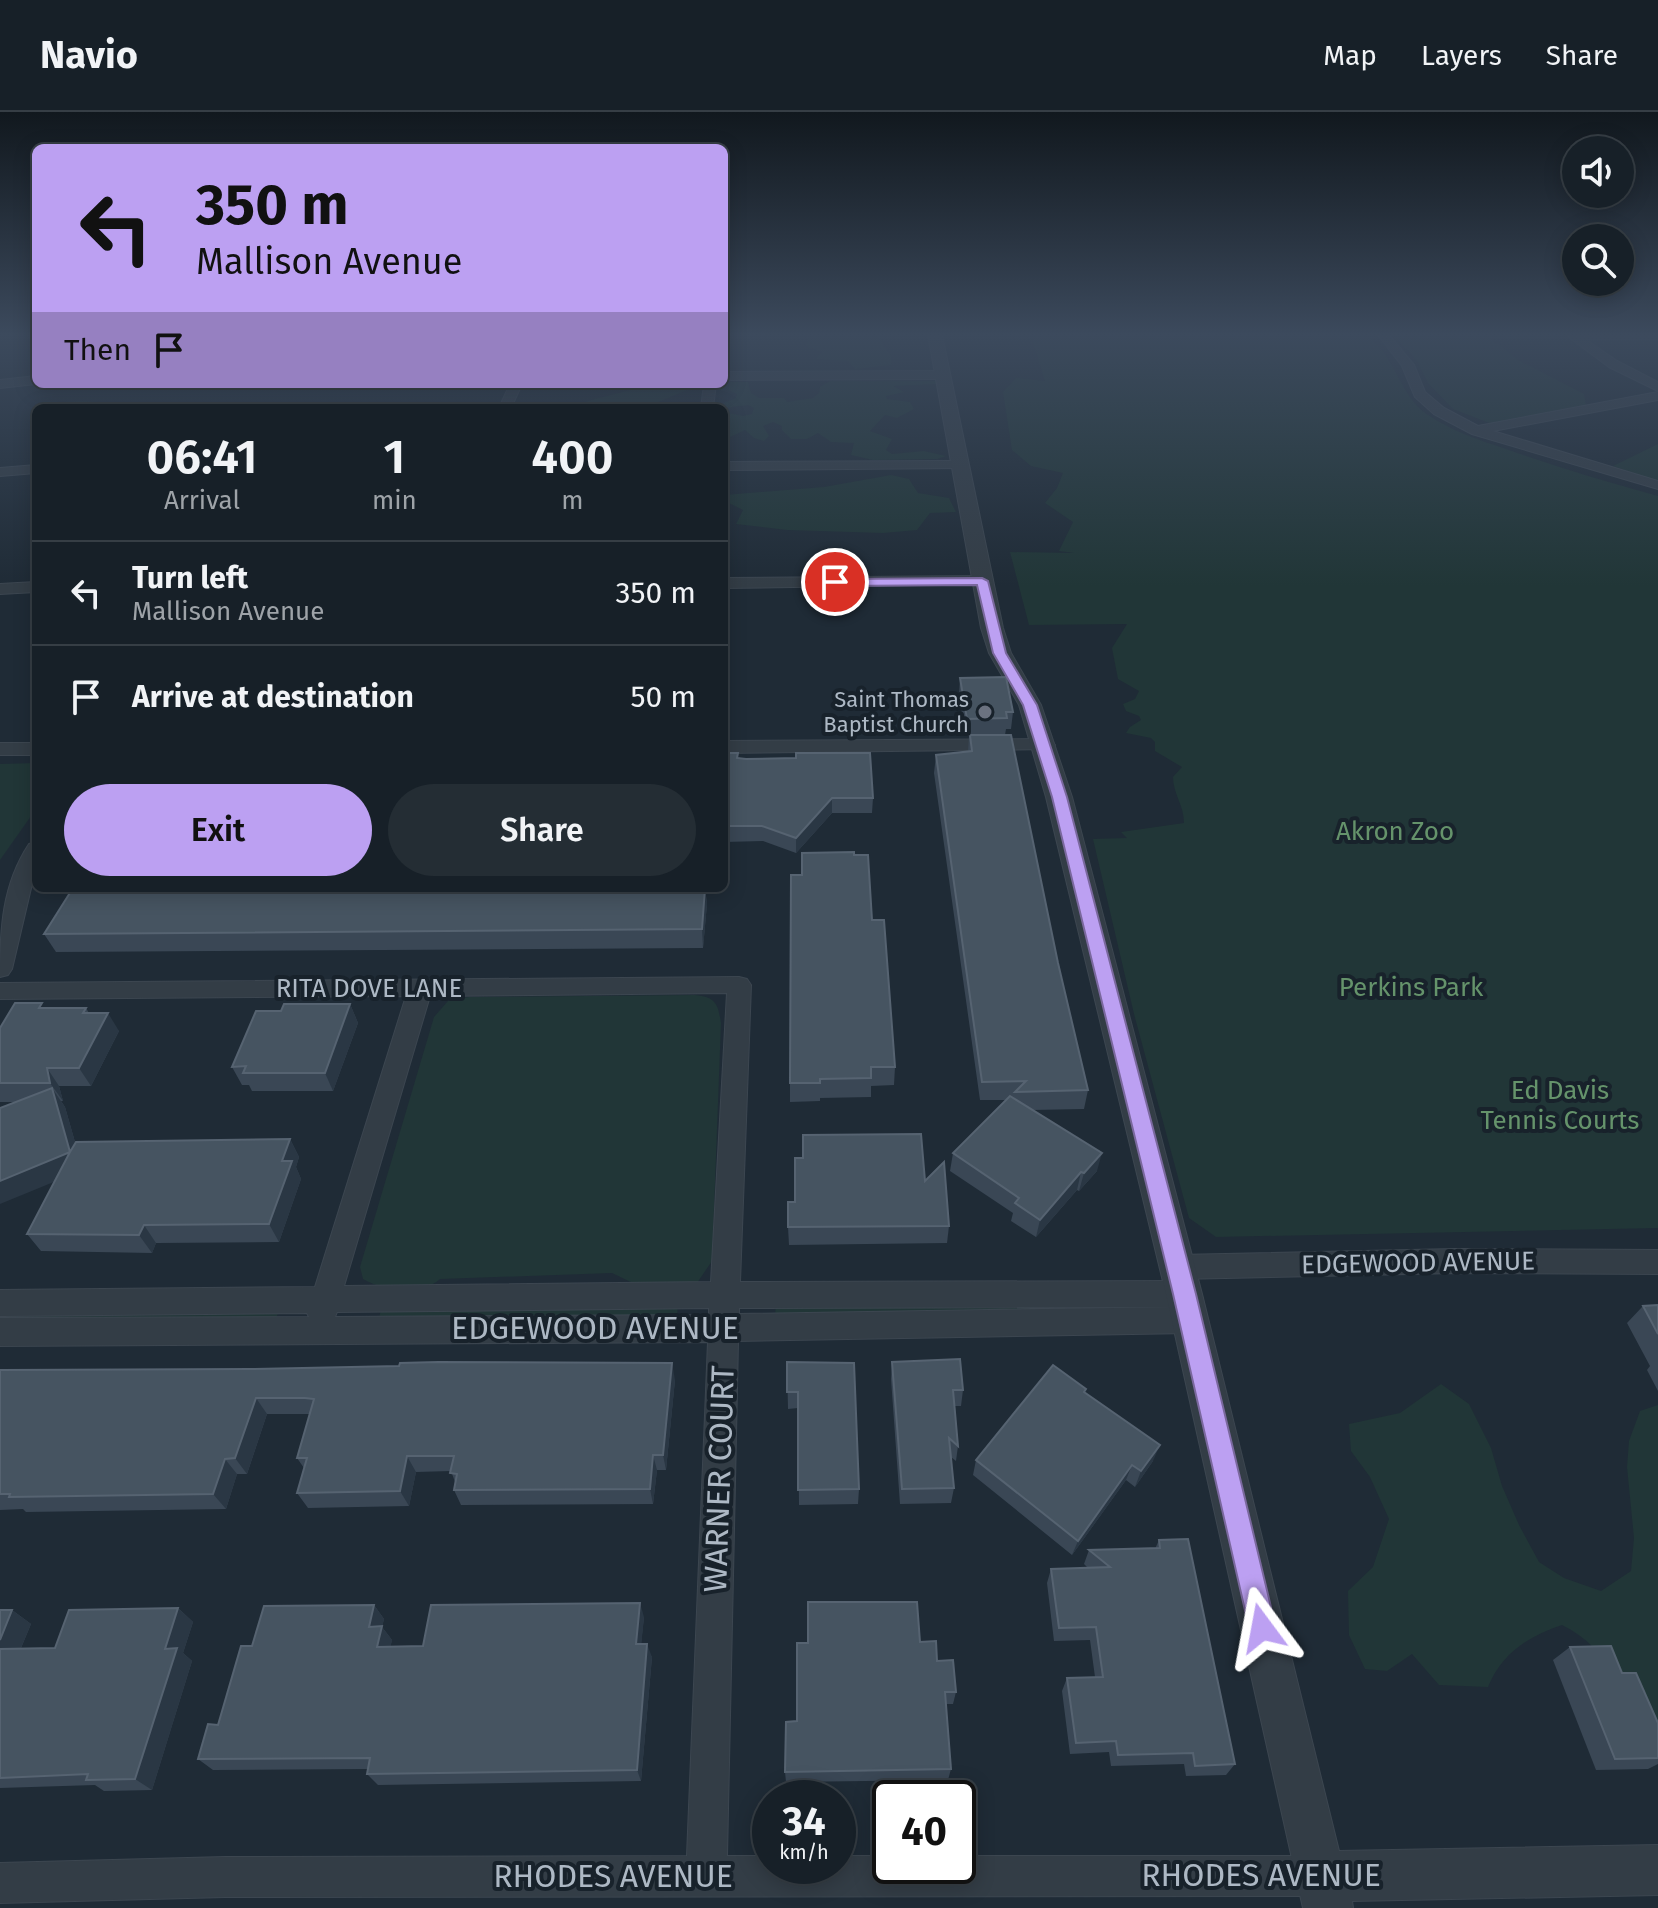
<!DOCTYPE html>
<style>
body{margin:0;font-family:"Fira Sans",sans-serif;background:#242d34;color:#f1f3f6;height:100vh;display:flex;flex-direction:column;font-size:30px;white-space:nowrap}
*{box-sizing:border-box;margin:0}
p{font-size:26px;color:#9ea3a8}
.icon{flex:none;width:44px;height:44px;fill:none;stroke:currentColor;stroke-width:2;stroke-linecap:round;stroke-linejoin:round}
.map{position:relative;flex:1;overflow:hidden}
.panel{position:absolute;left:32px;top:292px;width:696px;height:488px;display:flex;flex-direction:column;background:#172028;border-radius:12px;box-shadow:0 4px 20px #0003,0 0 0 2px #363e45}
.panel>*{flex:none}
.banner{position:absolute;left:32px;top:32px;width:696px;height:244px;border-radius:12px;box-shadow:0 4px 20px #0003,0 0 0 2px #363e45;background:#bca0f2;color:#111;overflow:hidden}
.fabs{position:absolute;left:1562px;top:24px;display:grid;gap:16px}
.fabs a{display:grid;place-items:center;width:72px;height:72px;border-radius:50%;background:#172028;box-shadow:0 4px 20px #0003,0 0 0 2px #363e45;font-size:40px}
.speed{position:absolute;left:752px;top:1668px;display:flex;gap:16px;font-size:40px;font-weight:700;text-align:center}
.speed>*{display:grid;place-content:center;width:104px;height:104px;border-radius:50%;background:#172028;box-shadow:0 4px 20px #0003,0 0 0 2px #363e45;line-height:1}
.speed small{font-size:20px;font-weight:400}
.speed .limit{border:4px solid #111;border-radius:12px;background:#fff;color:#111}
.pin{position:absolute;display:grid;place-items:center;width:68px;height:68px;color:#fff;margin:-34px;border:4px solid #fff;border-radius:50%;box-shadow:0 2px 8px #0007}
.me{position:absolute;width:88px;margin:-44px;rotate:347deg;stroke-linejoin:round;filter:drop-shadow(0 0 6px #0008)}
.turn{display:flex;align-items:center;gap:28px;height:168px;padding:0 32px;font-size:36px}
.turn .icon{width:104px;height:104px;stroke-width:2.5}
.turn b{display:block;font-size:56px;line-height:68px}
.then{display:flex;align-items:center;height:76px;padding:0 32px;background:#0003;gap:16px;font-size:30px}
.eta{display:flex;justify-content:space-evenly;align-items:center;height:136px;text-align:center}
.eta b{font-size:48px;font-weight:600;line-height:56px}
.primary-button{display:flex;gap:16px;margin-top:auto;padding:16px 32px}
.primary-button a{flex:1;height:92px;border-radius:48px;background:#bca0f2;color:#111;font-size:32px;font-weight:600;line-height:92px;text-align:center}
.primary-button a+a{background:#242d34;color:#f1f3f6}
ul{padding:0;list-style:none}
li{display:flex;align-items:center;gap:24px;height:104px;padding:0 32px;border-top:2px solid #363e45}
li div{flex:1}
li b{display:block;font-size:30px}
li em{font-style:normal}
header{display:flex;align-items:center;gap:48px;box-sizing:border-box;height:112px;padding:0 40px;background:#172028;border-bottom:2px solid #363e45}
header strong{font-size:38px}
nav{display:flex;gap:44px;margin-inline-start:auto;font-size:28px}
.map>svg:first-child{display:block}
.green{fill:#213637}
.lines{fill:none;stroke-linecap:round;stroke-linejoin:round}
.minor-casing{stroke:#3c4650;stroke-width:2}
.tertiary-casing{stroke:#3c4650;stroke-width:2}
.minor{fill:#333d46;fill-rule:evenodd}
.tertiary{fill:#333d46;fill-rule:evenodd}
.wall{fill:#3a4755}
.shaded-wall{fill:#2a3744}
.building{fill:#465461;stroke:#566371;stroke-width:2}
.route{fill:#bca0f2;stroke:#7a689d;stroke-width:2}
.worship-dot{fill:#6b7280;stroke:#18222b;stroke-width:3}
.labels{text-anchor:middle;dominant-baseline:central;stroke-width:8;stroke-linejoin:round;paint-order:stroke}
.far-poi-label{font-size:22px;fill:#adb8c4;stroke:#18222b;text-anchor:end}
.park-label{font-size:26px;fill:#65936b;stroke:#18222b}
.street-label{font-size:26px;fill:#adb8c4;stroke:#18222b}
.near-street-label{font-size:32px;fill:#adb8c4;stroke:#18222b}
</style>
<header>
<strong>Navio</strong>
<nav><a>Map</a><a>Layers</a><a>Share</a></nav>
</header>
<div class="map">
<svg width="1658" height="1796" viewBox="0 0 1658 1796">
<rect width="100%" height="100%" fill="#1f2b36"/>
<g class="green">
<path d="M809,223H882L881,230L891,244V253L855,257L848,249L816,247L822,240L806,234Z"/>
<path d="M1031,223H1366C1395,242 1399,284 1428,303C1452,319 1479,328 1506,337C1556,355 1607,370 1658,384V1116L1216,1125L1189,1106L1134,902L1093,727L1127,726L1121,720L1184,711C1184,693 1173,682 1173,665L1182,655L1155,639V630L1151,626L1126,621L1130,615L1141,608L1139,604L1126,599L1123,592L1135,587L1139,579L1118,567L1112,536L1127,512L1029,513L1010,440L1074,441L1059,439L1073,410L1045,391L1057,376L1063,361L1031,354L1012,338L1003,280L1016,266L1045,269Z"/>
<path d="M1394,223H1560L1555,226H1490L1518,248L1584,282L1586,293L1492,312L1453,297L1428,271L1417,249Z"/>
<path d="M830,269H936L937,272L893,274L904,280L886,284L887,287L910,290L914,297L897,306L885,303L870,319L892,327L886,338L892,342L924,339L946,344L937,347L873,348L851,343L854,331L831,330L818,321L807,327H791L782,318V314L773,310L763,314L769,324L764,329L754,326L745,318L724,328V300L743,304L752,302L754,296L748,293L724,296L717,294L736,286L737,282L728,278L730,270H748L751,281L759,286H784L787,290L813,286L819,281L820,275Z"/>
<path d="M680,272L687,278L644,296H561L638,276Z"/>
<path d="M82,289L142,292L155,296H43L59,290Z"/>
<path d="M1658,332V369L1613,354Z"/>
<path d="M891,363L909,367L918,381L949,386L956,400L930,401L917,418L883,421L787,418L736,412L743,398L729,391L724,383L824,375Z"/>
<path d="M36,651V697L0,748V652Z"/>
<path d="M695,883C716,885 718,892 721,911L712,1149L697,1171L635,1172L612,1161L440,1167C419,1185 386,1180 363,1167L360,1155L434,905L448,889L469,885Z"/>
<path d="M678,1191L677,1205L379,1206L382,1193Z"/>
<path d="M776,1191L1087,1192L1088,1199L775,1204Z"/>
<path d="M280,1195L276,1207L0,1210V1198Z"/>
<path d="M1441,1272L1469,1292L1491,1336L1502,1374L1519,1413L1539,1450L1564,1466L1601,1479L1631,1459L1634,1426L1627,1355L1629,1329L1640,1299L1658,1293V1639C1632,1594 1611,1536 1562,1513C1527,1525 1502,1541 1488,1575L1439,1573L1412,1542L1387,1559L1365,1557L1349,1523L1348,1479L1373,1455L1389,1407L1370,1365L1351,1339L1349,1312L1400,1301Z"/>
</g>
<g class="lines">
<defs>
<g id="minor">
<path d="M1378,223H1389L1414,253L1425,280L1444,296L1478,314L1658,280V288L1493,319L1658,369V377L1472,322L1434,302L1415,285L1402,254Z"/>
<path d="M1566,223H1658V227H1585L1617,249L1658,270V279L1609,255Z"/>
<path d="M724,260L942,259L948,263L942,267L724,268Z"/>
<path d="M36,264V272L0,276V268Z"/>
<path d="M510,272H522L511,296H499Z"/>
<path d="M704,272H716L713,296H701Z"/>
<path d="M959,349L964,350V356L724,358V350Z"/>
<path d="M36,353V361L0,364V356Z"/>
<path d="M982,464L990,469L988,472L724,476V466Z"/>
<path d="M36,470V480L0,482V472Z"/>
<path d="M1045,627L1052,629L1055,633L1052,637L724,641V629Z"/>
<rect x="0" y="631" width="36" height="12"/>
<path d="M36,730V755L12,857L8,863L0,865C0,817 2,773 29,732Z"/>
<path d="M739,865L747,867L751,873L740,1170L1184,1169L1194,1173L1199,1182L1194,1191L1184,1195L1201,1199L1205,1208L1201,1217L1190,1221L738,1229L727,1744H770V1754H838V1744H890V1754H958V1744H1320L1334,1750L1340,1764L1334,1778L1320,1784L225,1785L0,1791V1751L225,1745L687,1744L708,1230L0,1234V1206L309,1205L307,1201L0,1204V1178L315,1175L406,884L0,887V871ZM727,881L711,1170L344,1174L430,884ZM1179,1195L739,1202V1196ZM709,1196V1203L335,1205L337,1200Z"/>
<path d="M1456,1137L1658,1138V1162L1456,1161L1178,1167L1168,1164L1164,1155L1168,1146L1178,1143Z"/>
</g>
<path id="tertiary" d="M928,223H942L1003,516L1011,541L1041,593L1072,685L1202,1182L1339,1739L1658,1733V1783L1352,1789L1353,1796H1303L1166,1182L1046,685L1019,593L989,541L981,516Z"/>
</defs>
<use href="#minor" class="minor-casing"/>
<use href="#tertiary" class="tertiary-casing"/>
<use href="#minor" class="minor"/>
<use href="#tertiary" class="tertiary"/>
</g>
<g class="wall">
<path d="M960,566L1013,600L1011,617H1006L1005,623L1088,978L1084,997L1032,998L1097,1059L1079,1079L1077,1078L1036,1125L1011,1109L1013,1101L950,1059L953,1041L1007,988H980L934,661L936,643L968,640L969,624H965L959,583Z"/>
<path d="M724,641L873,686L872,701H832L796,741L763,729L724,730Z"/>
<path d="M705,776L707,792L703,836L56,840L44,822Z"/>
<path d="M872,808L895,955L894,973L871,974V985L820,986V989L790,990V971Z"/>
<path d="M350,892L358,911L333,979H252L249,973H242L232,955L281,899Z"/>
<path d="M46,896H86L89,901L119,919L91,974H59L63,989H61L65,995L75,1030L290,1027L299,1045L296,1055L301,1067L279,1130L156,1131L152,1141L41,1139L27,1122L54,1070L18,990H0V916Z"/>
<path d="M925,1069L949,1114L947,1131L789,1133L788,1115Z"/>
<path d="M1658,1193V1279L1647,1258L1650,1254L1627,1211L1643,1194Z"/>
<path d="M787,1250L859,1377L858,1392L799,1393L798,1296L788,1297Z"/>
<path d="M892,1250L963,1278L961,1294H955L958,1334L956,1349L951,1345L954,1376L951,1391L900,1392L891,1267Z"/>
<path d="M0,1258L675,1268L666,1358H657L653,1392L461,1393L454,1378L455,1370L451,1359L416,1360L409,1394L308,1396L297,1381L304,1356L297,1346L310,1302H267L247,1362H237L226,1397L26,1400L23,1397L0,1398Z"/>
<path d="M1086,1277L1085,1280L1153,1349L1135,1375L1126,1368L1072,1443L973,1363L976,1348Z"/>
<path d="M1159,1428L1235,1652L1226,1663L1186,1664L1184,1652L1111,1654L1109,1640L1070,1642L1062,1579L1067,1566L1095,1565L1090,1528L1054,1529L1047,1471L1051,1457L1088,1456L1084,1452L1089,1438L1155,1437Z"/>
<path d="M374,1493L384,1507L382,1515L392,1528L390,1535L423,1534L644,1505L641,1532L652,1545L641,1669L378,1673L367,1662L368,1657L213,1658L198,1647L218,1613L252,1534Z"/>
<path d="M178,1496L193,1510L183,1541L192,1549L152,1678L104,1679L95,1673L0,1676V1498H12L31,1512L21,1536H55Z"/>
<path d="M1570,1535L1622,1561L1658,1611V1652L1648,1657L1596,1658L1553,1548Z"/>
<path d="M937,1549L956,1580L953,1592H946L951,1657L948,1668L786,1670L785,1660L797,1609Z"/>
</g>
<g class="shaded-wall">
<path d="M832,686V701L796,741V726Z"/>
<path d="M705,776L707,792L703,836L702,817Z"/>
<path d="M350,892L358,911L333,979L325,961Z"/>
<path d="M108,901L119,919L91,974L79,956Z"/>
<path d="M47,956L59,974L63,989L50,971Z"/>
<path d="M52,976L65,995L83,1058L70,1040Z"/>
<path d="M290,1027L299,1045L296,1055L301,1067L279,1130L269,1112L282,1049Z"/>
<path d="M70,1040L83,1058L0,1092V1069Z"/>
<path d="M1102,1041L1097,1059L1079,1079L1084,1061Z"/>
<path d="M1081,1060L1077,1078L1036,1125L1040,1108Z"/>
<path d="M144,1113L156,1131L152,1141L139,1123Z"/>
<path d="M672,1251L675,1268L666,1358L663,1343Z"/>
<path d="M256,1286L267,1302L247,1362L235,1346Z"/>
<path d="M1160,1333L1153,1349L1135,1375L1141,1359Z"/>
<path d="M653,1343L657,1358L653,1392L650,1377Z"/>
<path d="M407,1344L416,1360L409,1394L400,1379Z"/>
<path d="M225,1347L237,1362L226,1397L213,1382Z"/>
<path d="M1132,1353L1126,1368L1072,1443L1078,1429Z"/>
<path d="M640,1491L644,1505L640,1545L636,1532Z"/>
<path d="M374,1493L384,1507L382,1515L392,1528L388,1548L377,1535L369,1515Z"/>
<path d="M178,1496L193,1510L183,1541L192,1549L152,1678L135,1667L165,1537Z"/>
<path d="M12,1498L31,1512L15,1550L0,1539V1528Z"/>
<path d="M647,1532L652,1545L641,1669L637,1658Z"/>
</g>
<g class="building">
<path d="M1006,565L1013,600H1006L1007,606L967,607L960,566Z"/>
<path d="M970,623H1011L1058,851L1088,978L1015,980L1026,969L982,970L936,643L972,639Z"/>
<path d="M724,641H738L737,646L746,647L796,646V641H870L873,686H832L796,726L762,714H724Z"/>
<path d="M854,740V743H868L872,808H884L895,955H871V966L820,967V971H790L791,763H802V741Z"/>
<path d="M73,776H705L702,817L44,822Z"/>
<path d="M15,891H42L39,896H86L83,901H108L79,956H47L50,971H0V916Z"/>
<path d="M284,892H350L325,961H243L246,954L232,955L256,899H281Z"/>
<path d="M52,976L70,1040L76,1030L290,1027L282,1049H292L269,1112L144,1113L139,1123L27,1122L70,1040L0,1069V996Z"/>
<path d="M1010,984L1102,1041L1084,1061L1081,1060L1040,1108L1015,1091L1019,1086L953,1041Z"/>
<path d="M921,1022L925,1069L944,1050L949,1114L788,1115V1090H795V1046H803V1023Z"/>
<path d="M1658,1193V1222L1643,1194Z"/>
<path d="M960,1247L963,1278H953L958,1334L949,1326L954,1376L902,1377L892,1250Z"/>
<path d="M438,1250L672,1251L663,1343H653L650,1377L454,1378L457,1362L450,1361L454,1344H407L400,1379L297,1381L307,1346H297L314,1287L305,1286H256L235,1346L225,1347L213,1382L9,1385L10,1382H0V1258L250,1257L399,1254L400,1251Z"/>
<path d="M787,1250L854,1251L859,1377L798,1378V1280H787Z"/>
<path d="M1053,1253L1086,1277L1084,1280L1160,1333L1141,1359L1132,1353L1078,1429L976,1348Z"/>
<path d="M1188,1427L1235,1652L1195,1654L1193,1641L1118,1643L1116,1629L1076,1631L1067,1566L1103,1565L1096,1515L1059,1516L1051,1457L1110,1455L1089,1438L1160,1436L1159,1428Z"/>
<path d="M808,1490H917L920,1530L936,1529L937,1549L953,1548L956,1580H945L951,1657L785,1660L786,1610L797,1609V1531H808Z"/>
<path d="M640,1491L636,1532H647L637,1658L367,1662L370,1646L198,1647L208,1612L218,1613L241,1534H252L264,1494L374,1493L369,1515L382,1514L377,1535L423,1534L431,1493Z"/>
<path d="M178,1496L165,1537L177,1536L135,1667L86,1668L88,1662L0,1666V1537L55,1536L69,1498Z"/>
<path d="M0,1498H12L0,1528Z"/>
<path d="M1611,1534L1622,1561H1636L1658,1611V1646L1615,1647L1570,1535Z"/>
</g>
<linearGradient id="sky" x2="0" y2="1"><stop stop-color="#11181e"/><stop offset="0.47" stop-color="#3c4a5d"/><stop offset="1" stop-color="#3c4a5d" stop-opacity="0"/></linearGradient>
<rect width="1658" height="474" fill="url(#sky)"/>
<path class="route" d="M982,466L988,469L1006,541L1037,593L1067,685L1196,1182L1276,1516L1272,1526L1262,1530L1253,1526L1249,1516L1173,1182L1052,685L1023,593L993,541L977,473L835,474L829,470L835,467Z"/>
<circle class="worship-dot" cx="985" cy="600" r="8"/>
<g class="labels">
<g class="far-poi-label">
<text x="969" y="587">Saint Thomas<tspan x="969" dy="25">Baptist Church</tspan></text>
</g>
<g class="park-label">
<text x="1395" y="719">Akron Zoo</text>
<text x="1411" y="875">Perkins Park</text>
<text x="1560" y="978">Ed Davis<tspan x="1560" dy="30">Tennis Courts</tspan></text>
</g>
<g class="street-label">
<text x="369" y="876">RITA DOVE LANE</text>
<text transform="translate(1418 1151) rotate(-1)">EDGEWOOD AVENUE</text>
</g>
<g class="near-street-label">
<text x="595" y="1216">EDGEWOOD AVENUE</text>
<text transform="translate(719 1367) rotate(-88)">WARNER COURT</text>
<text x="1261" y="1763">RHODES AVENUE</text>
<text x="613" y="1764">RHODES AVENUE</text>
</g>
</g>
</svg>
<div class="fabs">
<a><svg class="icon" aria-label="sound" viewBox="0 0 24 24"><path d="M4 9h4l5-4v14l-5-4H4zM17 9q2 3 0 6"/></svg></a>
<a><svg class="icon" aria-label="search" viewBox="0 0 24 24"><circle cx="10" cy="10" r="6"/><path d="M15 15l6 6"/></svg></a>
</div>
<div class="speed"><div>34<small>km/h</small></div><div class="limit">40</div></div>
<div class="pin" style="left:835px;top:470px;background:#d93025"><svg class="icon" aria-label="arrive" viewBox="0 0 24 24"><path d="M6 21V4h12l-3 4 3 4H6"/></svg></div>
<svg class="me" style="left:1262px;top:1516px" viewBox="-20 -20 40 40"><path d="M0-17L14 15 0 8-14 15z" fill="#bca0f2" stroke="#fff" stroke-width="4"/></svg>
<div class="banner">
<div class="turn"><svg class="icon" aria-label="left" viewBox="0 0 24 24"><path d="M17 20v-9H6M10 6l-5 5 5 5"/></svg><div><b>350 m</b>Mallison Avenue</div></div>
<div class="then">Then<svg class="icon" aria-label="arrive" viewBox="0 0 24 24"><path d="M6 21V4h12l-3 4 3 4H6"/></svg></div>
</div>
<section class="panel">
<div class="eta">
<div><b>06:41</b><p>Arrival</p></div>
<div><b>1</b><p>min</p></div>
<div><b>400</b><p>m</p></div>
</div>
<ul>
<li><svg class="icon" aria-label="left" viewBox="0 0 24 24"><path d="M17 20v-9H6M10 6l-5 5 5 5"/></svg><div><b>Turn left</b><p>Mallison Avenue</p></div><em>350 m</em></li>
<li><svg class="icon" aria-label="arrive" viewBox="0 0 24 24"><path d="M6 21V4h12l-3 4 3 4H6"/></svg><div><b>Arrive at destination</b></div><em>50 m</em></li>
</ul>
<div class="primary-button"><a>Exit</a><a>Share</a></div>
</section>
</div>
